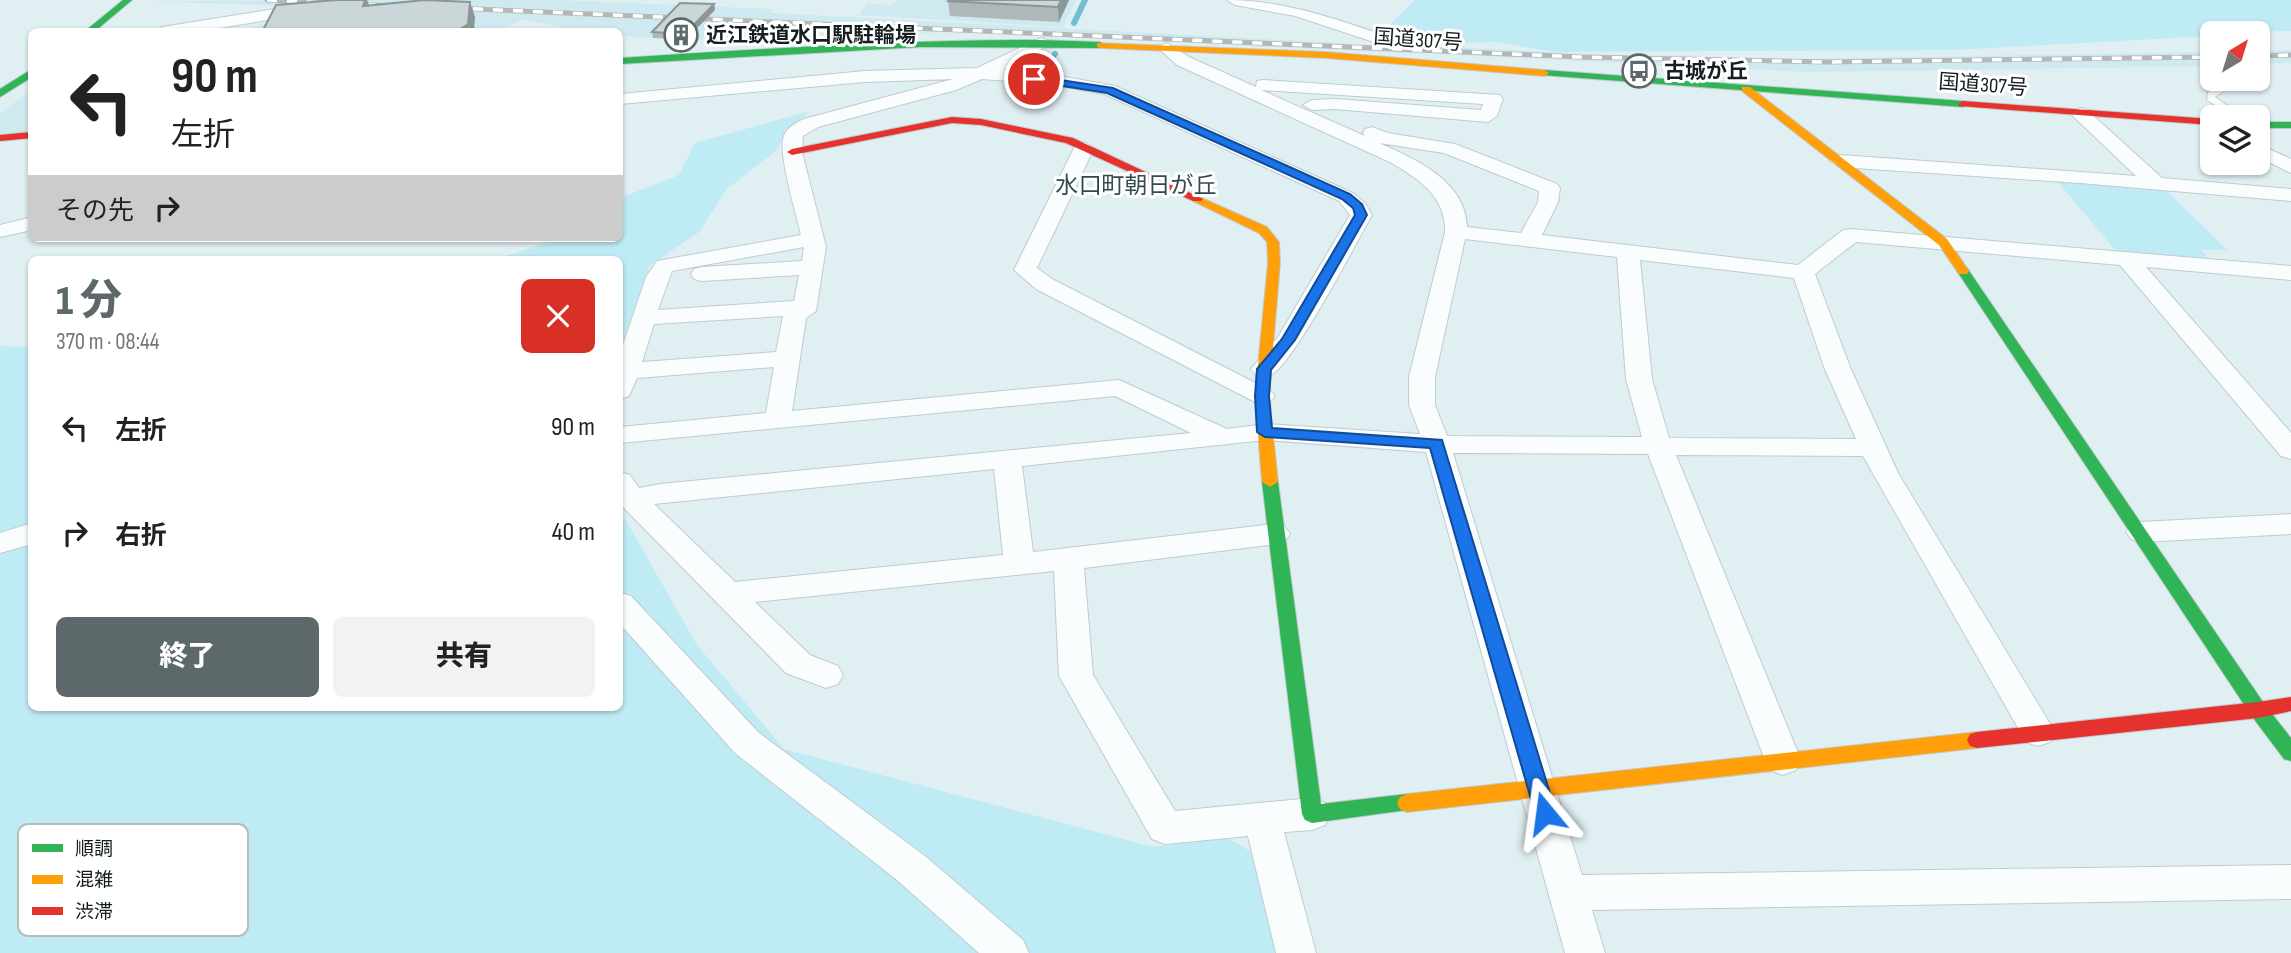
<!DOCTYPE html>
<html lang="ja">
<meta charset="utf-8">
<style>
body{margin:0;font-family:"Sofia Sans Condensed","Noto Sans JP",sans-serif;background:#f2f2f2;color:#222;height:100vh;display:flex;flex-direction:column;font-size:26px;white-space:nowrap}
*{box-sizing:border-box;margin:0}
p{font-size:23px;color:#767676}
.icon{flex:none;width:38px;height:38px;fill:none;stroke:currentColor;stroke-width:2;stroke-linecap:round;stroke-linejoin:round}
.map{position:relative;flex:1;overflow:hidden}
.details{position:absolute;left:28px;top:256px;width:595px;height:455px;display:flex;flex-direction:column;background:#fff;border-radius:10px;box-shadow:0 2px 5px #0004}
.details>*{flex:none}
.hud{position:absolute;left:28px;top:28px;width:595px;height:214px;border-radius:10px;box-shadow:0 2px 5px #0004;background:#fff;color:#222;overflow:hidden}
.needle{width:46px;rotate:38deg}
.controls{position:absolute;left:2200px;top:21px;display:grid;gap:14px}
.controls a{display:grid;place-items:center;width:70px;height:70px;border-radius:10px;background:#fff;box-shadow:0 2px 5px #0004;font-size:35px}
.pin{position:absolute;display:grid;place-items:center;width:60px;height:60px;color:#fff;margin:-30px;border:4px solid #fff;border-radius:50%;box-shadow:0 2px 7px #0007}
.me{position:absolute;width:77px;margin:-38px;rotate:344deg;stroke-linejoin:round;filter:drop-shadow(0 0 5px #0008)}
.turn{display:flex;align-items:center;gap:24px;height:147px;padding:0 28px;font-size:32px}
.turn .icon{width:91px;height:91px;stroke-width:2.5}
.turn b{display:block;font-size:49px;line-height:60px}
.then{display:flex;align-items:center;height:66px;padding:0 28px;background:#0003;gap:14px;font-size:26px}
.round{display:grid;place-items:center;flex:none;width:74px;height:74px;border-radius:10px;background:#f2f2f2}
.head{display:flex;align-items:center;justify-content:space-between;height:119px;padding:0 28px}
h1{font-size:42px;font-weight:800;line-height:52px;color:#5c686a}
.cta{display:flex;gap:14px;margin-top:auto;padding:14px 28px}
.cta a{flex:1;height:80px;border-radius:10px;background:#5c686a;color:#fff;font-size:28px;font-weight:800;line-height:80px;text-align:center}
.cta a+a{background:#f2f2f2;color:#222}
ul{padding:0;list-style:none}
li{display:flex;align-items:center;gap:21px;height:105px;padding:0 28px}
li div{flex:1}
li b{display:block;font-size:26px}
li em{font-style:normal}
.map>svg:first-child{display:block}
.built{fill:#cee9ef}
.green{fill:#bfebf5}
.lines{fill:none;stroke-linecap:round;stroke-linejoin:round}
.stream{stroke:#6fc0d0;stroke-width:6}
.lane-casing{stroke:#c0cbce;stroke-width:2}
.street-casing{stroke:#c0cbce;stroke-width:2}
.fast-casing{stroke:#c0cbce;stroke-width:2}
.slow-casing{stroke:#c0cbce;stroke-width:2}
.jam-casing{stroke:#c0cbce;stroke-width:2}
.lane{fill:#fafdfd;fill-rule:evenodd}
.street{fill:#fafdfd;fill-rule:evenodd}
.fast{fill:#30b455;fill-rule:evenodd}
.slow{fill:#ff9f0a;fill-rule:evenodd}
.jam{fill:#e5322d;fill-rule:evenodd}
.rail-casing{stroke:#b3b7b7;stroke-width:5}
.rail{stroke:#fff;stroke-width:3.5;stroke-dasharray:10;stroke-linecap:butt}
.wall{fill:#aeb8ba}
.shaded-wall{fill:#8d9697}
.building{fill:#cad6d8;stroke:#8d9697;stroke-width:2}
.route{fill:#1a73e8;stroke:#114b97;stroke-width:2}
.labels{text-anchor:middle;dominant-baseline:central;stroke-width:6;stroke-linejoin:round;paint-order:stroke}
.far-poi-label{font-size:21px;font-weight:bold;fill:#151f21;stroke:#fff;text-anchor:start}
.far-street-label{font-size:21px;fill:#151f21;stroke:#fff}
.far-quarter-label{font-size:23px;fill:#334a4f;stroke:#fff}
.key{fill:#fff;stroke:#b9bcbc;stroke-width:2}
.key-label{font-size:19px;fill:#151f21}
</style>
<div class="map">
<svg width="2291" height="953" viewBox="0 0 2291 953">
<rect width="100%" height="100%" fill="#e0eff2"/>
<g class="built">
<path d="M394,0H557L772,9L770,13L1395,46L1419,54L965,32L903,33L763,27L757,33H709L702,40L620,36V32L578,31L523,19L499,32H241L291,13L325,7L145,1Z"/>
<path d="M898,0H1076L1063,27L859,15L867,4L891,5Z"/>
<path d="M1407,45L1611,55L1803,59L2212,52V66L1811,72L1437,54Z"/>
<path d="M2291,50V63L2258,64V51Z"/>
<path d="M31,91V131L0,135V113Z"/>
</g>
<g class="green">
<path d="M1415,0H2291V31L2212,33V36L1953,50L1555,52L1494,42L1414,44L1380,34Z"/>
<path d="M810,111L786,132L777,150L727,189L699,232L649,266L620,349V259H497L562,238H620V208L623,197L679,175L695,143Z"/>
<path d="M2057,181L2165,189L2227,250H2201L2210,260L2116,251Z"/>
<path d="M0,346L31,347L32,707H620V510L697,645L784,749L1153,847L1226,837L1255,854L1276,953H0Z"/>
</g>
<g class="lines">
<g class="stream">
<path d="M1074,23L1085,0"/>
<path d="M1008,69L1052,58L1055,54"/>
</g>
<defs>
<path id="lane" d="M2221,87L2225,90L2215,97L2244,117H2234L2207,100L2208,92Z"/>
<g id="street">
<path d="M331,0H368L360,5L195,32H154L162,27Z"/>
<path d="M1227,0C1287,0 1341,21 1398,40L1400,43L1398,46H1386L1295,16L1235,5Z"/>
<path d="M1041,38L1047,40L1049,43L1047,46L1004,70L1049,74L1115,86L1353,193L1365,203L1372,215C1356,243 1293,365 1271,375C1266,377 1260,376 1255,374L1251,369L1278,337L1350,215L1339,201L1104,94L1049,84L982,79L956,90L818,127L803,136L802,152L826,247L816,311L806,318L792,411L1119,380L1227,429L1265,424L1420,434L1409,405V377L1445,232C1446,197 1420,180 1392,163L1177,65L1158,48L1166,43L1189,57L1256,87L1257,81L1263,80L1500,95L1503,99L1497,116L1488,122L1335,109L1312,110L1303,105L1312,100L1335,99L1481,110L1483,104L1261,90L1365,136L1363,133L1365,129L1372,127L1388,133L1455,144L1557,184L1560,188L1558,202L1542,235L1798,265L1843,230L1851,229L2291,266V280L2146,267L2291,433V459L2281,456L2120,265L1856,242L1815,274L1850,367L1898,473L2055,732L2050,742L2038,746L2026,742L1863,456L1676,455L1801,760L1796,770L1783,775L1770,770L1765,760L1648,454L1453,453L1582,875L2291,865V899L1592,910L1605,953H1565L1426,452L1265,440L1022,466L1033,552L1275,524L1285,527L1290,534L1285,541L1275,544L1084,568L1093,675L1175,811L1312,798L1325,803L1330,814L1325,825L1312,830L1284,832L1316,953H1276L1248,836L1165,844L1152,839L1059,676L1054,571L755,602L810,655L838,666L843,675L838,684L826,688L786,673L622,506L620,502V472L630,475L639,488L660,484L1191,433L1115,396L620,443V427L766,413L774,367L637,378L629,396L620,399V354L646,277L657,261L801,235C797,216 777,151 784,136C787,127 796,123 804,119L953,79L865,82L620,104V94L865,71L977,68ZM1379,143L1444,153L1539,191L1538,202L1521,233L1467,227C1466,181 1414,158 1379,143ZM1465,239L1617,257L1626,379L1642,437L1447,436L1435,405V377ZM804,247L802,261L702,267L694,269L691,274L694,279L702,281L799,275L794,301L658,310L672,271ZM1640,260L1794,278L1824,367L1856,439L1669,438L1652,379ZM783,316L776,352L642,362L654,324ZM994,469L1003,555L735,582L654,504Z"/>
<path d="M2080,108L2086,109L2162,178L2291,189V201L2080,183L1840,167L1830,161L1840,155L2136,176L2074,117L2071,113Z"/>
<path d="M1084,142L1094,148L1037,268L1052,279L1271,391L1275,396L1271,401L1262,404L1253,401L1036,289L1014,270L1074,148Z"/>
<path d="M2258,144L2291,159V173L2258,157Z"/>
<path d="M32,217V230L0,237V225Z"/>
<path d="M2291,514V534L2141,542L2131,539L2126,532L2131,525L2141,522Z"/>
<path d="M32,523V544L0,553V533Z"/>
<path d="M620,593L631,596L759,733L925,856L1023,940L1029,953H979L897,880L735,753L620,624Z"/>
</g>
<g id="fast">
<path d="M123,0H132L94,32H84Z"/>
<path d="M1040,40L1100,42L1105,45L1100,48L920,47L620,64V58C760,49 900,40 1040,40Z"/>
<path d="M32,69V77L0,97V89Z"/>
<path d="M1544,70L1963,101L1968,104L1963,107L1541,75L1539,73Z"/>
<rect x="2258" y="122" width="33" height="6"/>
<path d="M1963,267L1967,268L2265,705L2291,738V761L2284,759L2251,715L1957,271Z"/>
<path d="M1270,477L1278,482L1321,804L1407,794L1414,797L1417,803L1414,809L1312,823L1305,820L1302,814L1262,482Z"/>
</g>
<g id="slow">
<path d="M1097,43L1326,52L1544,70L1549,73L1544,76L1326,58L1100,48L1097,47Z"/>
<path d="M1742,87H1750L1947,239L1969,271L1967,274H1959L1939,245L1742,91Z"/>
<path d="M1197,196L1267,227L1279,242L1280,263L1269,396L1278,482L1270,487L1262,482L1255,396L1268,263L1267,242L1259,233L1193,201V197Z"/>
<path d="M1977,732L1984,734L1987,740L1984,746L1977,748L1407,812L1400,809L1397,803L1400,797L1407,794Z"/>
</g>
<g id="jam">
<path d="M1963,101L2212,119V125L1959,106L1958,104Z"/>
<path d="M952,117L981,119L1073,138L1203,199L1201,201H1193L1066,143L981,125L952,123L792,155L787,152L792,149Z"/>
<path d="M32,132V138L0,141V135Z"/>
<path d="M2291,697V711L2258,718L1977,748L1970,746L1967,740L1970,734L1977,732L2258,702Z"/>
</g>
</defs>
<use href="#lane" class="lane-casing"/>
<use href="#street" class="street-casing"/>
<use href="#fast" class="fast-casing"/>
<use href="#slow" class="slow-casing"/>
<use href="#jam" class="jam-casing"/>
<use href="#lane" class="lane"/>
<use href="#street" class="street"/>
<use href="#fast" class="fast"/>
<use href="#slow" class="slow"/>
<use href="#jam" class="jam"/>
<defs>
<g id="rail">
<path d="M267,0L393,6"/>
<path d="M453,8L1580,57L1827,62L2212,57"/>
<path d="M2258,56L2291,55"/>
</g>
</defs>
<use href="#rail" class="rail-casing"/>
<use href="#rail" class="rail"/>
</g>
<g class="wall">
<path d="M1069,0L1059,22L950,16L948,1Z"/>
<path d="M714,4L715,10L686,39L653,38L652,32Z"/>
</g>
<g class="shaded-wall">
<path d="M365,0H367L372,12L363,6Z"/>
<path d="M1061,0H1069L1059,22L1058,7Z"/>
<path d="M470,2L475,17L474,32H456Z"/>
<path d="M714,4L715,10L686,39L685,34Z"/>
</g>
<g class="building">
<path d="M337,0H365L363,6L425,0L470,2L468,24L456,32H262L276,5Z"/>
<path d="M949,0H1061L1058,7L948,1Z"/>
<path d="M680,3L714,4L685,34L652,32Z"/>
</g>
<path class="route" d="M1034,76L1113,88L1350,194L1362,204L1367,215L1295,340L1271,370L1269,396L1272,428L1442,440L1556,813L1553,820L1545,822L1538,820L1535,813L1430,448L1265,437L1257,432L1255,396L1257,369L1282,339L1355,215L1353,208L1342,199L1107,93L1031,81L1029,79Z"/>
<defs>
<symbol id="building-ring" viewBox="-11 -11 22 22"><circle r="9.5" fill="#fff" stroke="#5c686a" stroke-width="1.5"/><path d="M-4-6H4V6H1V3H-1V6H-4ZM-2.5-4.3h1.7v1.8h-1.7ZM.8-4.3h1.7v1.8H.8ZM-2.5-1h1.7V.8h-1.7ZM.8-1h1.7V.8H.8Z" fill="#5c686a"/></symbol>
<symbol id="bus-ring" viewBox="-11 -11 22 22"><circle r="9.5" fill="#fff" stroke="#5c686a" stroke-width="1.5"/><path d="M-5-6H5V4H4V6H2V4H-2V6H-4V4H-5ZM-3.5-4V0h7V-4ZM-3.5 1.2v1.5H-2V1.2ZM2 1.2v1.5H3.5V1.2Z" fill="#5c686a"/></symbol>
</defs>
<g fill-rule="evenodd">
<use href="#building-ring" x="662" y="16" width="38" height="38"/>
<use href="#bus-ring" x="1620" y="52" width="38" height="38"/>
</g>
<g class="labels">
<g class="far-poi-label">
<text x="706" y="35">近江鉄道水口駅駐輪場</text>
<text x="1664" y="71">古城が丘</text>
</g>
<g class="far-street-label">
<text transform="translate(1418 40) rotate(4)">国道307号</text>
<text transform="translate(1983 85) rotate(4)">国道307号</text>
</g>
<g class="far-quarter-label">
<text x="1136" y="186">水口町朝日が丘</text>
</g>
</g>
<rect x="18" y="824" width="230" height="112" rx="10" class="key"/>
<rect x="32" y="844" width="31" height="8" fill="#30b455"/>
<rect x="32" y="875" width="31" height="9" fill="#ff9f0a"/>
<rect x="32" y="907" width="31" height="8" fill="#e5322d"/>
<g class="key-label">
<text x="75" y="855">順調</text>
<text x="75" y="886">混雑</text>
<text x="75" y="918">渋滞</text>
</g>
</svg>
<div class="controls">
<a><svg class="needle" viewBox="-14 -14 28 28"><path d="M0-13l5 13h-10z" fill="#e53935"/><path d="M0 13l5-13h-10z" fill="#767676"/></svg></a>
<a><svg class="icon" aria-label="layers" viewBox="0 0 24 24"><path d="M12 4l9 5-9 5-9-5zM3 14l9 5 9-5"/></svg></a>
</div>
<div class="pin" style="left:1034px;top:79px;background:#d93025"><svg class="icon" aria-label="arrive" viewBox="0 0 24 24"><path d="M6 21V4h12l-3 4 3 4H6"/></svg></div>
<svg class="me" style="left:1545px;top:813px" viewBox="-20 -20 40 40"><path d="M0-17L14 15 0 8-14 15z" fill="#1a73e8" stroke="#fff" stroke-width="4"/></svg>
<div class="hud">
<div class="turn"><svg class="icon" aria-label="left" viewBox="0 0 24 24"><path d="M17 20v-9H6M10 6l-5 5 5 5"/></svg><div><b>90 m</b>左折</div></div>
<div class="then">その先<svg class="icon" aria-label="right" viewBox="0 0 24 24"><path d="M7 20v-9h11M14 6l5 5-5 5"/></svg></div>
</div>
<section class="details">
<div class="head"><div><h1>1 分</h1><p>370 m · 08:44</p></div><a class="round" style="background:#d93025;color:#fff"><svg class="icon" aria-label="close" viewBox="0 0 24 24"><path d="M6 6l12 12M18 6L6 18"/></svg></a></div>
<ul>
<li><svg class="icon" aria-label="left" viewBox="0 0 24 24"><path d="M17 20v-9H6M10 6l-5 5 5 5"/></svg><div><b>左折</b></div><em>90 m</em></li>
<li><svg class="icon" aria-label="right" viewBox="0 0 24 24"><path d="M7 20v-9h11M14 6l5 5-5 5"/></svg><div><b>右折</b></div><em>40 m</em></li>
</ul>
<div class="cta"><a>終了</a><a>共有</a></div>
</section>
</div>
